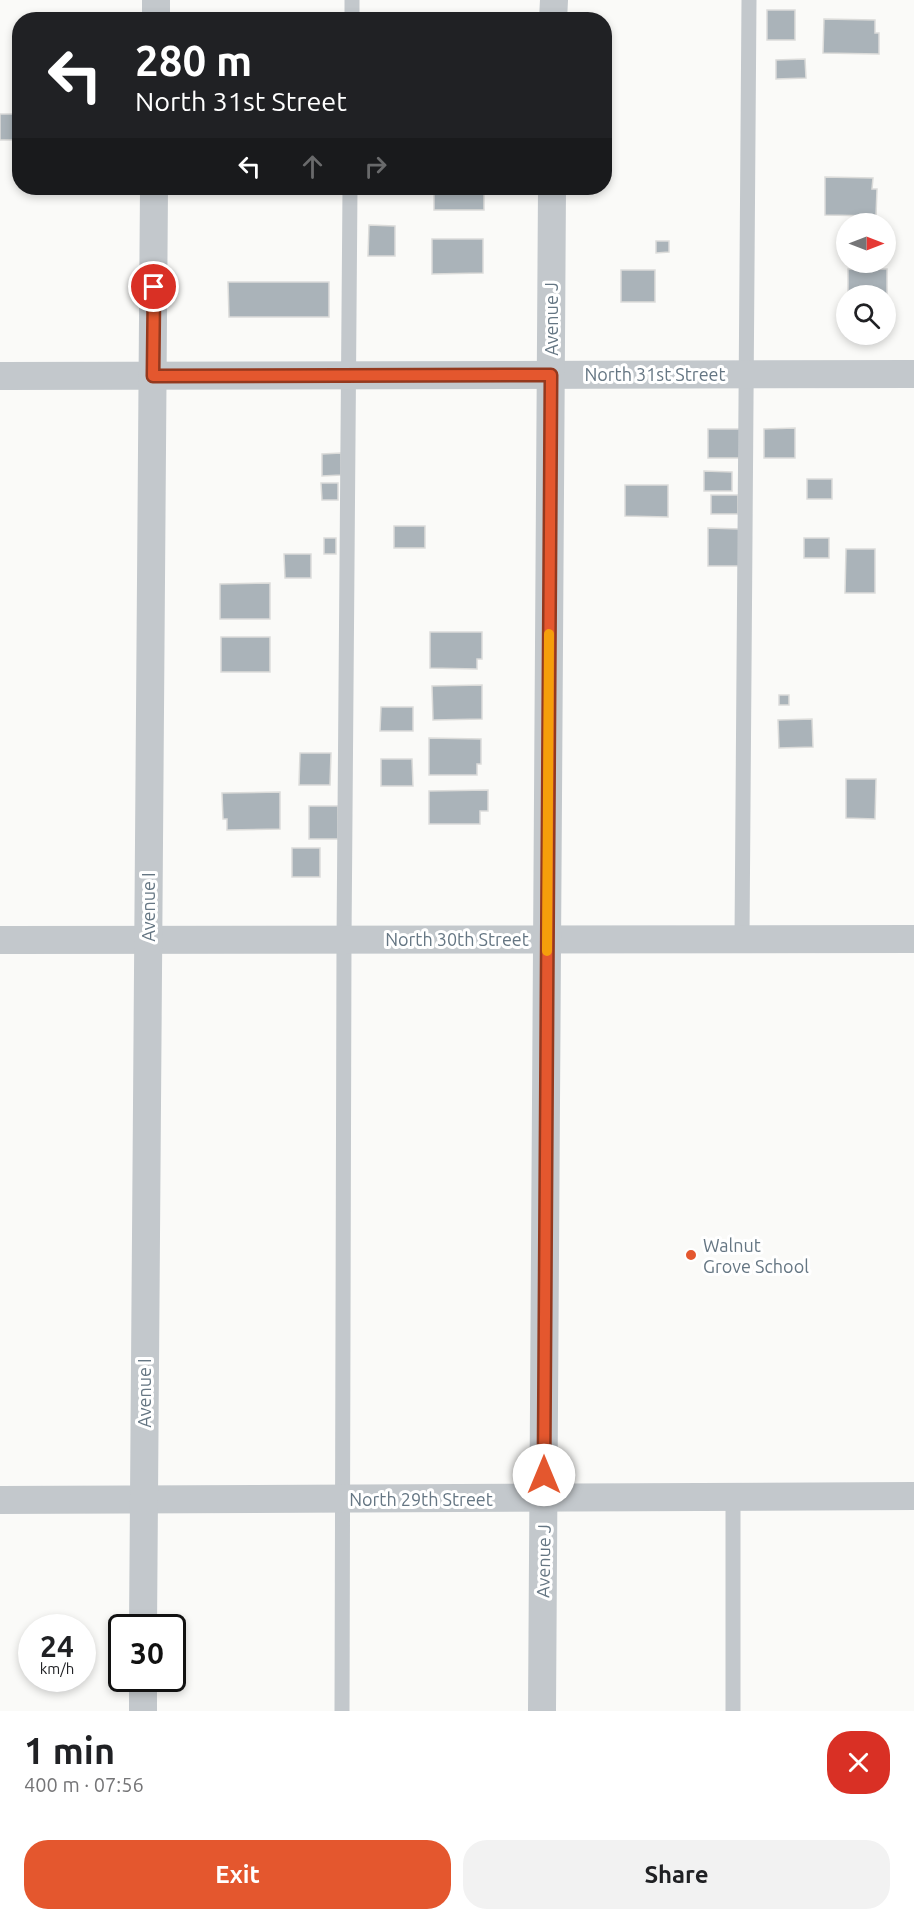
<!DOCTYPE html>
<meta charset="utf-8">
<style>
body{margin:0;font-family:Ubuntu,sans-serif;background:#f2f2f2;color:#202124;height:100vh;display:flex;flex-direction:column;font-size:22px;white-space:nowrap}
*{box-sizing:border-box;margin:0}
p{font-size:20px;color:#757577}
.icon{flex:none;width:33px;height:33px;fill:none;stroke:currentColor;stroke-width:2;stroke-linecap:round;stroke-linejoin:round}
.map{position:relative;height:1711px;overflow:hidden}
.details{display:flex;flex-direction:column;background:#fff;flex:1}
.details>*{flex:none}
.banner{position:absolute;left:12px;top:12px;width:600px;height:183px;border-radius:24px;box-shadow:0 3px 9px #0003;background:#202124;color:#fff;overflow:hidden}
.needle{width:39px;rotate:90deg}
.buttons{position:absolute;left:836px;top:213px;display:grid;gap:12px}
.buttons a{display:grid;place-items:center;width:60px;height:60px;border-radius:50%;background:#fff;box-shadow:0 3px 9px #0003;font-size:30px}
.speed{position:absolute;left:18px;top:1614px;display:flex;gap:12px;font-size:30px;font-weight:700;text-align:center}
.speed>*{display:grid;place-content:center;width:78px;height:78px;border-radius:50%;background:#fff;box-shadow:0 3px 9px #0003;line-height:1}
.speed small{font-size:15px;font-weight:400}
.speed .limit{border:3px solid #111;border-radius:9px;background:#fff;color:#111}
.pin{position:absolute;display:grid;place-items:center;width:51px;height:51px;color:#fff;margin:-26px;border:3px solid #fff;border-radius:50%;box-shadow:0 2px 6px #0007}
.me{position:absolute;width:66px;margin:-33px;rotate:0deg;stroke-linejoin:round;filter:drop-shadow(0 0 4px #0008)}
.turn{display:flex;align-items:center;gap:21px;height:126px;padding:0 24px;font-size:27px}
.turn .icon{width:78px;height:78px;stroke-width:2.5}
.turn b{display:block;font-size:42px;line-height:51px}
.lanes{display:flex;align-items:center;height:57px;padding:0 24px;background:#0003;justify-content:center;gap:30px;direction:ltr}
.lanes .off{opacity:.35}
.round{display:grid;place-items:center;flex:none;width:63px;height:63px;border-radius:24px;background:#f2f2f2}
.headline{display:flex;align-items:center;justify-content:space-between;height:102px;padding:0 24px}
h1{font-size:36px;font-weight:600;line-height:45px}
.action{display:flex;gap:12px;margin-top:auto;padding:12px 24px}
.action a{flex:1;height:69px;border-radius:24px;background:#e4572e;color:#fff;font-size:24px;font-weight:600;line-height:69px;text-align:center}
.action a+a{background:#f2f2f2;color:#202124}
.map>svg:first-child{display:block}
.building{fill:#aab3b9;stroke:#dcdcda;stroke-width:1.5}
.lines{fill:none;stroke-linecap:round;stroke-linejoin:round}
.service{stroke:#c3c8cc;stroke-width:15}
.minor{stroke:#c3c8cc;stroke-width:28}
.route-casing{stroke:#94391e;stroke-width:15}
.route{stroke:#e4572e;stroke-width:10}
.slow{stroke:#f59e0b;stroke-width:10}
.poi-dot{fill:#e4572e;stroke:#fff;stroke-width:2}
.labels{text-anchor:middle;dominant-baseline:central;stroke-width:6;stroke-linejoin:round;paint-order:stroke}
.street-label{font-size:18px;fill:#657683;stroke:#fff}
.poi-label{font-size:18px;fill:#657683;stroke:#fff;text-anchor:start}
</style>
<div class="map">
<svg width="914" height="1711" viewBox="0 0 914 1711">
<rect width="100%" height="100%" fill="#fafaf8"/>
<g class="building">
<rect x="767" y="10" width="28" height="30"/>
<path d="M824,19L875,20V33H879V54L823,53Z"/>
<path d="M805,59L806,78L776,79V60Z"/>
<rect x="0" y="114" width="20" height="26"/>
<path d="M825,177L873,178L872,189H877L876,216L825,215Z"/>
<rect x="434" y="188" width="50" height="22"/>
<path d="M369,225L395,226V256H368Z"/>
<path d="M432,239H483V273L432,274Z"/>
<path d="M656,241H669V252L656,253Z"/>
<path d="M848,269H887V302H885V296H848Z"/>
<rect x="621" y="270" width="34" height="32"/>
<path d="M228,282H329V317H229Z"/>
<path d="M795,428V458H764V429Z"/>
<rect x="708" y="429" width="32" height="29"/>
<path d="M341,453V475L322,476V454Z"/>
<path d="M704,471L732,472V491H704Z"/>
<rect x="807" y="479" width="25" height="20"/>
<path d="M321,483H338V500H322Z"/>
<path d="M625,485H668V517L625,516Z"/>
<rect x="711" y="495" width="27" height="19"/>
<rect x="394" y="526" width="31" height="22"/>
<path d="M708,528L740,529V566H708Z"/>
<rect x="324" y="538" width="12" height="16"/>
<rect x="804" y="538" width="25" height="20"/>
<path d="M846,549H875V593H845Z"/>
<path d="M284,554H311V578H285Z"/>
<path d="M270,583V619H220V584Z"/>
<path d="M430,632H482V659H477V669L430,668Z"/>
<rect x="221" y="637" width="49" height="35"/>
<path d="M482,685V719L433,720L432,686Z"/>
<rect x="779" y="695" width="10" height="10"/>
<path d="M381,707H413V731H380Z"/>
<path d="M812,719L813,747L779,748L778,720Z"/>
<path d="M429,738L481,739V764H477V775H429Z"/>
<path d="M300,753H331L330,785H299Z"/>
<path d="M381,759H412L413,786H381Z"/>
<path d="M846,779H876L875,819L846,818Z"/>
<path d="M488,790V811H480V824H429V791Z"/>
<path d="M280,792V829L227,830V819H223L222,793Z"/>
<rect x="309" y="806" width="29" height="33"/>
<rect x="292" y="848" width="28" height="29"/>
</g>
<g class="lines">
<g class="service">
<path d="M352,20V0"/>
<path d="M742,939L749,0"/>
<path d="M733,1496V1711"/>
<path d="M342,1711L344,940L350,188"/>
</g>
<g class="minor">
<path d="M156,20V0"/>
<path d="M553,20L554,0"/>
<path d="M0,376L914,374"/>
<path d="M0,940L914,939"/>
<path d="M0,1500L914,1496"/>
<path d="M143,1628L154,188"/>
<path d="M143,1711V1678"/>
<path d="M542,1711L552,188"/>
</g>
</g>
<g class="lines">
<defs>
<path id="route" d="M154,287L153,376L551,375L544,1475"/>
</defs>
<use href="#route" class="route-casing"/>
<use href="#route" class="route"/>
<path class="slow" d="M547,951L549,634"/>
</g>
<circle class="poi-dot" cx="691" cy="1255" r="6"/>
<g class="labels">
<g class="street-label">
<text transform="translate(551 319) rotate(-90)">Avenue J</text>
<text x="655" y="374">North 31st Street</text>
<text transform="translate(148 907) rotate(-90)">Avenue I</text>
<text x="457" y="939">North 30th Street</text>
<text transform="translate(144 1393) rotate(-90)">Avenue I</text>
<text x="421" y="1499">North 29th Street</text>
<text transform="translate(543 1561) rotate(-89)">Avenue J</text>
</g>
<g class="poi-label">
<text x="703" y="1245">Walnut<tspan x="703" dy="21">Grove School</tspan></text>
</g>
</g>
</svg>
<div class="buttons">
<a><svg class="needle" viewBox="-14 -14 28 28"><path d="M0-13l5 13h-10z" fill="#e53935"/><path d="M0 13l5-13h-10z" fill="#757577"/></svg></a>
<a><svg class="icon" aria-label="search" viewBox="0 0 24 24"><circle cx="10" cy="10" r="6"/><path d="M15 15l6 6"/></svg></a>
</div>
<div class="speed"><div>24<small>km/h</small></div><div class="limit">30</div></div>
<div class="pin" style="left:154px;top:287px;background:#d93025"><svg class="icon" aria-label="arrive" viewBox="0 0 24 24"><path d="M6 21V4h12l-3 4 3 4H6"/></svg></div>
<svg class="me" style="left:544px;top:1475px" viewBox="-20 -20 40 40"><circle r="19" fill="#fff"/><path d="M0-13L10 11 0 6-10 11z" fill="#e4572e"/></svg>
<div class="banner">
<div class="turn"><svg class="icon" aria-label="left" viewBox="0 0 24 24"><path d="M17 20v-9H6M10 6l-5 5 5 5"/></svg><div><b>280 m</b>North 31st Street</div></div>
<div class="lanes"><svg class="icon" aria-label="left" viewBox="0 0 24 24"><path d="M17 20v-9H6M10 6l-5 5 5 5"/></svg><svg class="icon off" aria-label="ahead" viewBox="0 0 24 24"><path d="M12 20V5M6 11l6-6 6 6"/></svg><svg class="icon off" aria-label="right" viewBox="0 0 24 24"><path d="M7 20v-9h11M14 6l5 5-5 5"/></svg></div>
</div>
</div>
<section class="details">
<div class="headline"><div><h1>1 min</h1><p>400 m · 07:56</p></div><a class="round" style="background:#d93025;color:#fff"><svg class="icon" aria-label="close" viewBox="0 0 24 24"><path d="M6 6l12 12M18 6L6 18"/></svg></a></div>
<div class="action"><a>Exit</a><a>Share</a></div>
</section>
